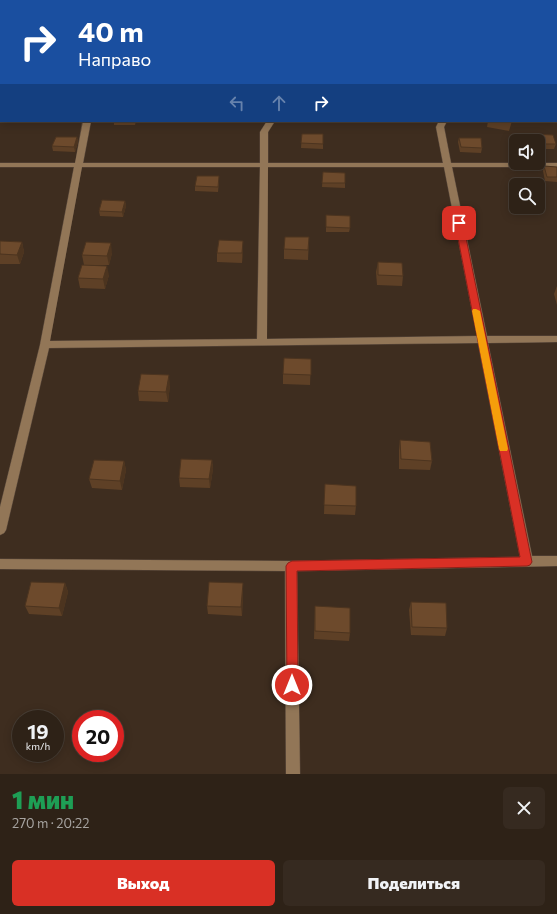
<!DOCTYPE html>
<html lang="ru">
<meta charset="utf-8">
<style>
body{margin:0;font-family:Commissioner,sans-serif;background:#362a20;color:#f1f3f6;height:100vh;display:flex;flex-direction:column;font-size:15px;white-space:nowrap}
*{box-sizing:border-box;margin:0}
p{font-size:13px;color:#a7a4a1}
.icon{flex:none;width:22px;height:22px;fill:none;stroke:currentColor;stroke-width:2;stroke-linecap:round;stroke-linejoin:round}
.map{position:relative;height:774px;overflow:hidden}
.drawer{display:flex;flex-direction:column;background:#2e2217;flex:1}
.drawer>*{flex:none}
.top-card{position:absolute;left:0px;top:0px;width:557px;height:122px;box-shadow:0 2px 10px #0003,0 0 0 1px #493f36;background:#1a4fa0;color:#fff;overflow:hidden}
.buttons{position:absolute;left:509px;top:134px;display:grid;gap:8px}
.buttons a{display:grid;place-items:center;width:36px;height:36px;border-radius:6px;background:#2e2217;box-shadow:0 2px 10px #0003,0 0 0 1px #493f36;font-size:20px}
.speed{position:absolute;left:12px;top:710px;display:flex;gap:8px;font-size:20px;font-weight:700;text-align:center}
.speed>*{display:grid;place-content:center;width:52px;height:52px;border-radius:50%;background:#2e2217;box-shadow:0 2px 10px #0003,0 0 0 1px #493f36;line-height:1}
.speed small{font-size:10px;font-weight:400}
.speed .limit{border:6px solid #d22;background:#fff;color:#111}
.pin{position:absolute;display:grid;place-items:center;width:34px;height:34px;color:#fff;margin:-17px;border-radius:8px;box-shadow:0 2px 6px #0006}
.me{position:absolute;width:44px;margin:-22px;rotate:0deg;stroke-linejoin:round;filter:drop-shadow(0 0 3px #0008)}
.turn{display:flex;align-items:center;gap:14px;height:84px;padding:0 12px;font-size:18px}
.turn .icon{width:52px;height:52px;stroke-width:2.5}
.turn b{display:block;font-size:28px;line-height:34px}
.lanes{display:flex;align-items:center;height:38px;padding:0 12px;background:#0003;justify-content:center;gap:20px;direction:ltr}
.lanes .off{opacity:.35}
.round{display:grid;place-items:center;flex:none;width:42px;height:42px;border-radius:6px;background:#362a20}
.summary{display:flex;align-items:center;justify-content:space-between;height:68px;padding:0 12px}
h1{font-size:24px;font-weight:800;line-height:30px;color:#1e9e55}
.button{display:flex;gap:8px;margin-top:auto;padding:8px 12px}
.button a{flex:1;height:46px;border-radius:6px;background:#d93025;color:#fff;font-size:16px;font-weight:800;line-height:46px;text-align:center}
.button a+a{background:#362a20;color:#f1f3f6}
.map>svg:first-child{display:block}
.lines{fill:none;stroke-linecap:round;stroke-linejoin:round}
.minor-casing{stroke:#5c4b3e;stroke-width:1}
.minor{fill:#927657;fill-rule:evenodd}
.wall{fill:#5e4026}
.shaded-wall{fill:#4c341f}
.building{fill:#6d4a2c;stroke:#4c341f}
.route{fill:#d93025;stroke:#8d1f18}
.slow{fill:#f59e0b}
</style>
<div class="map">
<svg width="557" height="774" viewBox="0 0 557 774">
<rect width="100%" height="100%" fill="#3e2d1f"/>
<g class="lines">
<defs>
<g id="minor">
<path d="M395,0H405L406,1H396Z"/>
<rect x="556" y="25" width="1" height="4"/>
<path d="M83,121H91L83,163H260V132L267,121H275L268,132V163H443L436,127L439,121H447L444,127L451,163H557V167H452L487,336H557V342L488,343L532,556H557V566L297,571L300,774H286L285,571L0,569V559L291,561L520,557L478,343L49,348L6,530L4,533L0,535V507L40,345L74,167H0V163H75ZM82,167H260L257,339L50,341ZM268,167H444L477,336L267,339Z"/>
</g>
</defs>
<use href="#minor" class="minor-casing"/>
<use href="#minor" class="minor"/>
</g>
<g class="wall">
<path d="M114,121H136L135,125H114Z"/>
<path d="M488,121H512L509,131L487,127Z"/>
<path d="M302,134H323V149L301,148Z"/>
<path d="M532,134L556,144L554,149H538V141H531V139Z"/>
<path d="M77,137L78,142L75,152L53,151L52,146Z"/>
<path d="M459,138L482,148L481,153L460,152L458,142Z"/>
<path d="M544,166L557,167V182L545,181L543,171Z"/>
<path d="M323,172L345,173V188L322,187Z"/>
<path d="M219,176V181L218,192L195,191V186Z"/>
<path d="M125,201L126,206L123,217L100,216L99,211Z"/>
<path d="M326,215L350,228L349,232H326Z"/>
<path d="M309,237L308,260L284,259V249Z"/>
<path d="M0,241L22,242L24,252L20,264H0Z"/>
<path d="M243,251L242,263L217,262V253Z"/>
<path d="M112,253L109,265H84L82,255Z"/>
<path d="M378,262L403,276L402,286L377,285L376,272Z"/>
<path d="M109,275L105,289L80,288L78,278Z"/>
<path d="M557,286V305L554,294Z"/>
<path d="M311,359L310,385L283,384V374Z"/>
<path d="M170,385L168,402L139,401L138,391Z"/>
<path d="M400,440L432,461L430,470L399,469V450Z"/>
<path d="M212,460L213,469L210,488L180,487L179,478Z"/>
<path d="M124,461L126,470L122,490L92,488L89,479Z"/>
<path d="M325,484L356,506L355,515L324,514Z"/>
<path d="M65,583L68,592L62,616L29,614L25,606Z"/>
<path d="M243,583V592L242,616L208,614L207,606Z"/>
<path d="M411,602L447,628L445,636L411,635L409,610Z"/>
<path d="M315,606L350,633L349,641L314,639Z"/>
</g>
<g class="shaded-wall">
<path d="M77,137L78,142L75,152L74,147Z"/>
<path d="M125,201L126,206L123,217L122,212Z"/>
<path d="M243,241V251L242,263V253Z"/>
<path d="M22,242L24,252L20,264L17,255Z"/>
<path d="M111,243L112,253L109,265L107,256Z"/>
<path d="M107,266L109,275L105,289L103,279Z"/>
<path d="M169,375L170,385L168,402L166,392Z"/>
<path d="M212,460L213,469L210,488L209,479Z"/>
<path d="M124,461L126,470L122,490L120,481Z"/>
<path d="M65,583L68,592L62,616L59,608Z"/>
<path d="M243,583V592L242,616L241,607Z"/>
</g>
<g class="building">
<path d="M352,0H372L371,1H352Z"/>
<path d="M302,134H323V144L301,143Z"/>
<path d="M532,134L553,135L556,144H538V141H534Z"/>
<path d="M56,137H77L74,147L52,146Z"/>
<path d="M459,138H481L482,148L461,147Z"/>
<path d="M544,166L557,167V177H547Z"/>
<path d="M323,172L345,173V183H322Z"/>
<path d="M197,176H219L218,187L195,186Z"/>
<path d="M102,200L125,201L122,212L99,211Z"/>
<path d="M326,215L350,216V228L326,227Z"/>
<path d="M285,237H309L308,250L284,249Z"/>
<path d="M219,240L243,241L242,253H217Z"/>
<path d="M0,241L22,242L17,255L0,254Z"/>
<path d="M86,242L111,243L107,256L82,255Z"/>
<path d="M378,262L402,263L403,276L378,275Z"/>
<path d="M82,265L107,266L103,279L78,278Z"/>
<path d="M284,358L311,359V375L283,374Z"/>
<path d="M141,374L169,375L166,392L138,391Z"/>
<path d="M400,440L430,442L432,461L401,459Z"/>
<path d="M181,459L212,460L209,479L179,478Z"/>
<path d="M94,460L124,461L120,481L89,479Z"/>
<path d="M325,484L356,486V506L324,505Z"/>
<path d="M31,582L65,583L59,608L25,606Z"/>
<path d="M209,582L243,583L241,607L207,606Z"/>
<path d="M411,602L446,603L447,628L412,627Z"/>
<path d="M315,606L350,608V633L315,631Z"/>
</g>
<path class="route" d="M457,221H459L463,223L532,562L530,565L527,566L297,571L298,685L297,689L292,690L288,689L287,685L286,566L288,563L292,561L520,557L455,223Z"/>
<path class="slow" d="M473,309H476L480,311L508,449L507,451H500L499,449L472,311Z"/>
</svg>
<div class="buttons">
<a><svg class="icon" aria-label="sound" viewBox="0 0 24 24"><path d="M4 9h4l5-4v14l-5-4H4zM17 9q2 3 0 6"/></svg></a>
<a><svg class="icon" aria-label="search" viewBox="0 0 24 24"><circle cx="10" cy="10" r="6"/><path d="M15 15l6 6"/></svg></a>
</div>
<div class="speed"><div>19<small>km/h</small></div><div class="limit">20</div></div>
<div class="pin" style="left:459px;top:223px;background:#d93025"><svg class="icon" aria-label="arrive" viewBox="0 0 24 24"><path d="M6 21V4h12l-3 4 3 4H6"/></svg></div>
<svg class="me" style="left:292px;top:685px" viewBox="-20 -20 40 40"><circle r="17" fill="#d93025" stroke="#fff" stroke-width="3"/><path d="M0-11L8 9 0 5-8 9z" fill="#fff"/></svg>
<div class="top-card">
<div class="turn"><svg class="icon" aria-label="right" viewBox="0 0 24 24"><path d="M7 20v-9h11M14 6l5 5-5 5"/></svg><div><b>40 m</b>Направо</div></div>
<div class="lanes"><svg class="icon off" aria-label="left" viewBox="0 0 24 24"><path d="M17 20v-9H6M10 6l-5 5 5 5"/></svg><svg class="icon off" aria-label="ahead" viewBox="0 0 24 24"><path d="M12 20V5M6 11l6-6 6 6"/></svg><svg class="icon" aria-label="right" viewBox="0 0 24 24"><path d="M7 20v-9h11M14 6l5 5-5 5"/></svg></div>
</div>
</div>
<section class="drawer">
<div class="summary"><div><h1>1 мин</h1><p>270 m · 20:22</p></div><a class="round"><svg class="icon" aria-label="close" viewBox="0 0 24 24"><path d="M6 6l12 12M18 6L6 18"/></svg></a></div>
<div class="button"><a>Выход</a><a>Поделиться</a></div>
</section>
